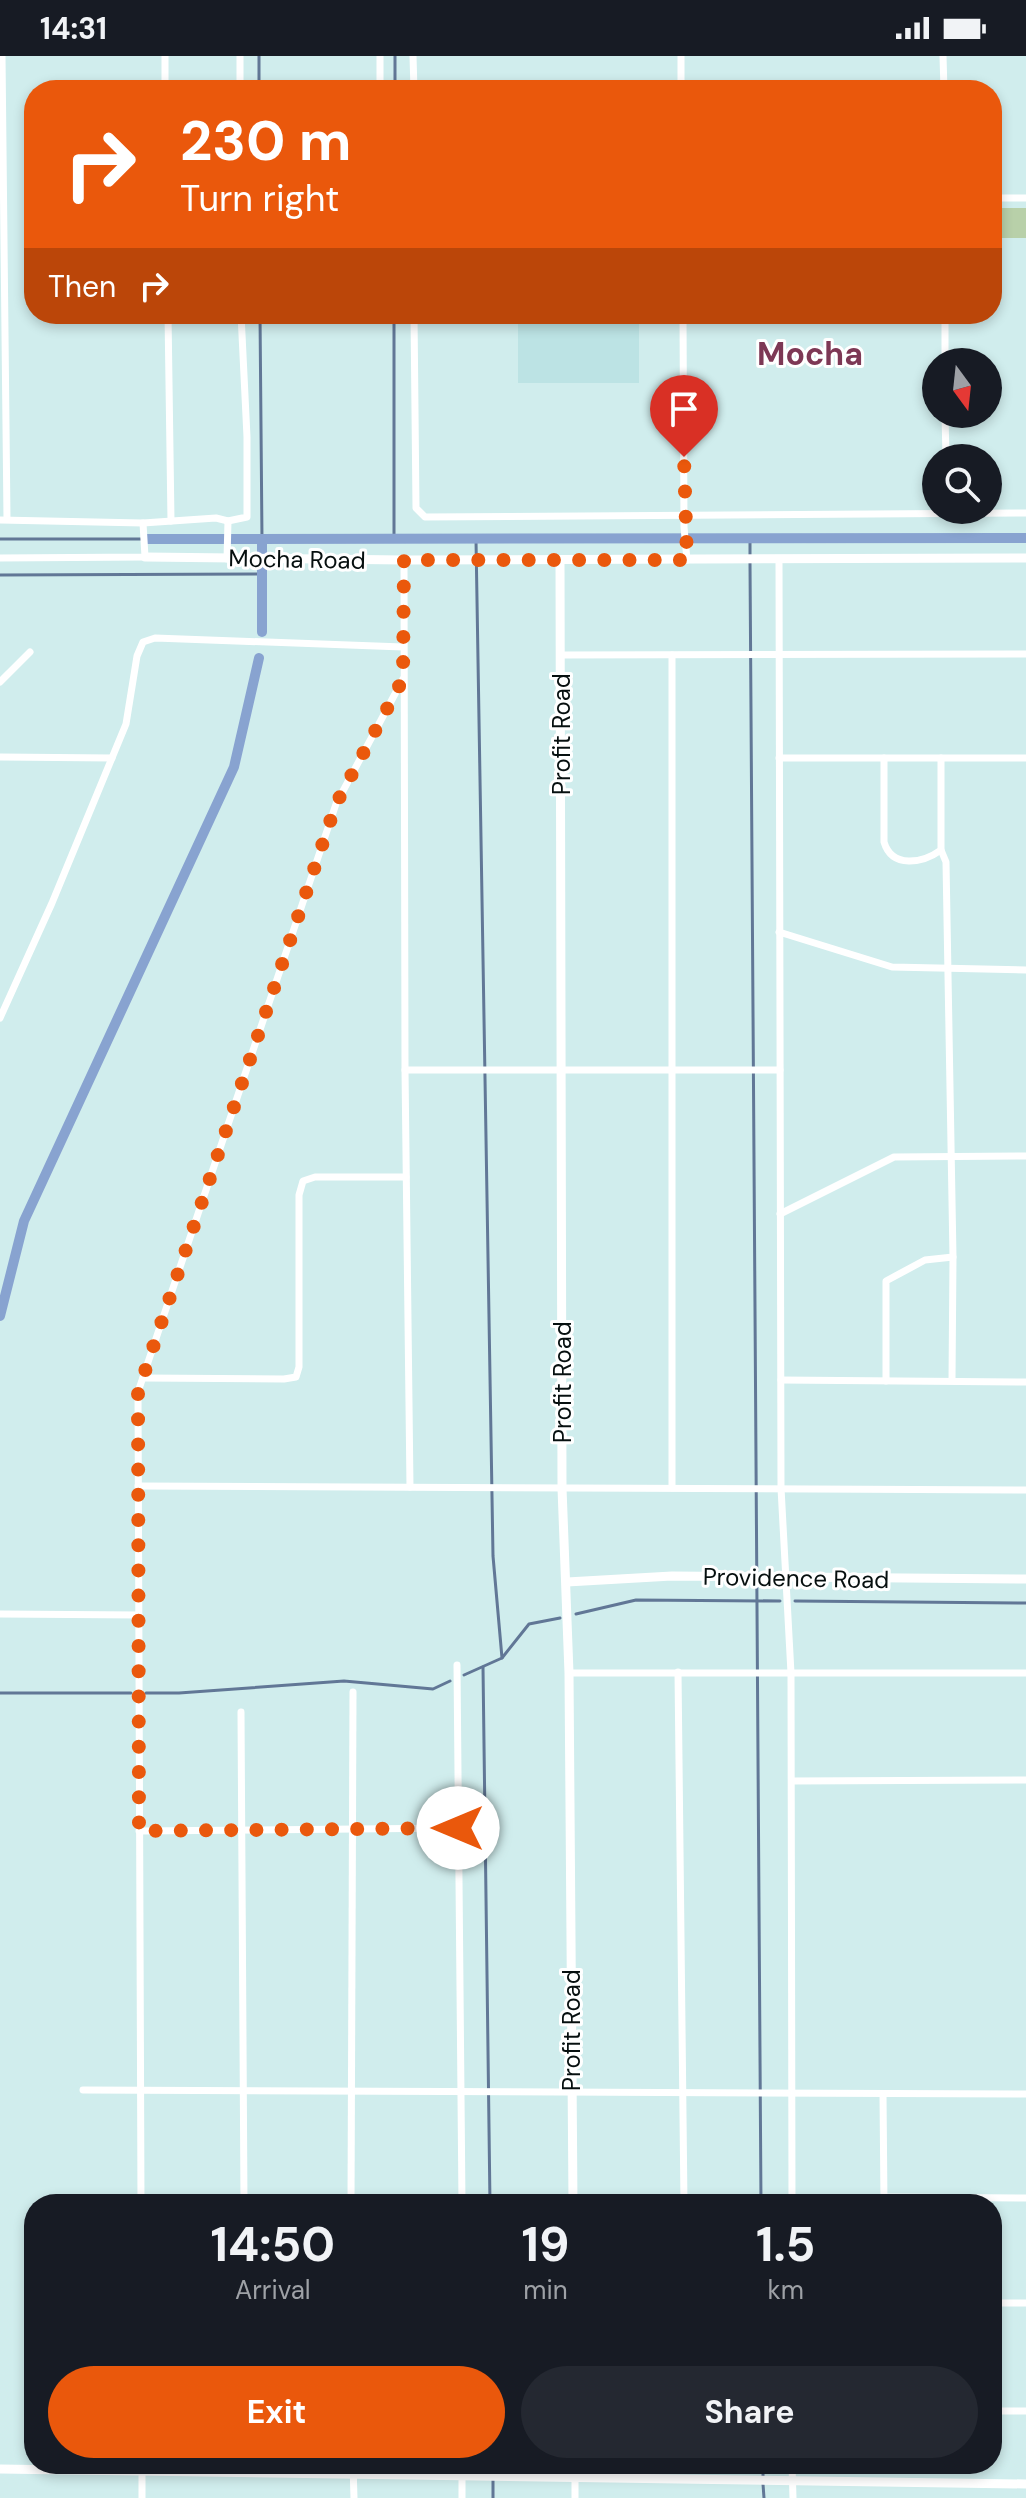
<!DOCTYPE html>
<style>
body{margin:0;font-family:"DM Sans",sans-serif;background:#242831;color:#f1f3f6;height:100vh;display:flex;flex-direction:column;font-size:30px;white-space:nowrap}
*{box-sizing:border-box;margin:0}
p{font-size:26px;color:#9ea1a6}
.icon{flex:none;width:44px;height:44px;fill:none;stroke:currentColor;stroke-width:2;stroke-linecap:round;stroke-linejoin:round}
.map{position:relative;flex:1;overflow:hidden}
.drawer{position:absolute;left:24px;top:2138px;width:978px;height:280px;display:flex;flex-direction:column;background:#171b24;border-radius:32px;box-shadow:0 4px 12px #0003}
.drawer>*{flex:none}
.banner{position:absolute;left:24px;top:24px;width:978px;height:244px;border-radius:32px;box-shadow:0 4px 12px #0003;background:#ea580c;color:#fff;overflow:hidden}
.needle{width:52px;rotate:165deg}
.buttons{position:absolute;left:922px;top:292px;display:grid;gap:16px}
.buttons a{display:grid;place-items:center;width:80px;height:80px;border-radius:50%;background:#171b24;box-shadow:0 4px 12px #0003;font-size:40px}
.pin{position:absolute;display:grid;place-items:center;width:68px;height:68px;color:#fff;margin:-82px -34px;border-radius:50% 50% 50% 0;rotate:-45deg;box-shadow:0 0 8px #0007}
.pin .icon{rotate:45deg}
.me{position:absolute;width:88px;margin:-44px;rotate:270deg;stroke-linejoin:round;filter:drop-shadow(0 0 6px #0008)}
.turn{display:flex;align-items:center;gap:28px;height:168px;padding:0 24px;font-size:36px}
.turn .icon{width:104px;height:104px;stroke-width:2.5}
.turn b{display:block;font-size:56px;line-height:68px}
.then{display:flex;align-items:center;height:76px;padding:0 24px;background:#0003;gap:16px;font-size:30px}
.eta{display:flex;justify-content:space-evenly;align-items:center;height:136px;text-align:center}
.eta b{font-size:48px;font-weight:700;line-height:56px}
.button{display:flex;gap:16px;margin-top:auto;padding:16px 24px}
.button a{flex:1;height:92px;border-radius:48px;background:#ea580c;color:#fff;font-size:32px;font-weight:700;line-height:92px;text-align:center}
.button a+a{background:#242831;color:#f1f3f6}
.status{display:flex;justify-content:space-between;align-items:center;height:56px;padding:0 40px;background:#171b24;direction:ltr}
.status svg{height:22px;fill:currentColor}
.map>svg:first-child{display:block}
.built{fill:#bce3e4}
.green{fill:#b8d0a9}
.lines{fill:none;stroke-linecap:round;stroke-linejoin:round}
.stream{stroke:#617796;stroke-width:3}
.canal{stroke:#88a3d0;stroke-width:10}
.minor{stroke:#fff;stroke-width:7}
.tertiary{stroke:#fff;stroke-width:9}
.route{stroke:#ea580c;stroke-width:14;stroke-dasharray:0 25.2}
.labels{text-anchor:middle;dominant-baseline:central;stroke-width:6;stroke-linejoin:round;paint-order:stroke}
.street-label{font-size:24px;fill:#060f0f;stroke:#fff}
.district-label{font-size:32px;font-weight:bold;fill:#7d3855;stroke:#fff}
</style>
<div class="status"><b>14:31</b><svg viewBox="0 0 49 12"><path d="M0 12V9h3v3zM5 12V6h3v6zM10 12V3h3v9zM15 12V0h3v12zM26 1h20v11H26zM47 4h2v5h-2z"/></svg></div>
<div class="map">
<svg width="1026" height="2442" viewBox="0 0 1026 2442">
<rect width="100%" height="100%" fill="#d0eded"/>
<rect class="built" x="518" y="258" width="121" height="69"/>
<rect class="green" x="992" y="152" width="34" height="30"/>
<g class="lines">
<g class="stream">
<path d="M259,0V34"/>
<path d="M395,34V0"/>
<path d="M260,258L262,484"/>
<path d="M0,483H141"/>
<path d="M750,483V500"/>
<path d="M394,484V258"/>
<path d="M476,484L493,1500L502,1602"/>
<path d="M750,507L761,2148"/>
<path d="M0,519L263,518"/>
<path d="M795,1545L1026,1547"/>
<path d="M576,1558L636,1544L780,1545"/>
<path d="M483,1611L490,2148"/>
<path d="M464,1619L502,1602L529,1568L560,1562"/>
<path d="M0,1637H131"/>
<path d="M146,1637H179L344,1625L433,1633L450,1625"/>
<path d="M493,2408V2442"/>
<path d="M763,2408V2420"/>
<path d="M763,2428L764,2442"/>
</g>
<g class="canal">
<path d="M147,483L1026,482"/>
<path d="M262,484V496"/>
<path d="M262,576V511"/>
<path d="M0,1260L24,1165L234,711L259,602"/>
</g>
<g class="minor">
<path d="M2,0L7,463"/>
<path d="M165,0V34"/>
<path d="M240,0V34"/>
<path d="M380,0V34"/>
<path d="M413,0L414,34"/>
<path d="M681,0V34"/>
<path d="M943,0L944,34"/>
<path d="M992,142H1026"/>
<path d="M168,258L171,465"/>
<path d="M414,258L416,452L425,461L1026,457"/>
<path d="M683,258L684,471L687,504"/>
<path d="M945,258V306"/>
<path d="M945,358L946,402"/>
<path d="M0,464L143,467L216,462L228,465L247,461V381L241,258"/>
<path d="M0,502L145,501L143,467"/>
<path d="M227,503L228,465"/>
<path d="M404,504L405,1014L410,1431"/>
<path d="M779,504L781,1432L791,1617L792,2148"/>
<path d="M561,599L1026,598"/>
<path d="M0,626L30,596"/>
<path d="M0,701L112,702"/>
<path d="M779,702H1026"/>
<path d="M884,702V786C892,813 923,807 941,794V702"/>
<path d="M941,794L946,806L953,1201"/>
<path d="M779,876L892,911L1026,914"/>
<path d="M0,962L52,847L126,668L137,600L143,586L155,582L403,591"/>
<path d="M405,1014H780"/>
<path d="M780,1158L894,1101L1026,1100"/>
<path d="M143,1322L284,1323L296,1321L299,1311V1139L303,1125L315,1121H406"/>
<path d="M781,1324L1026,1326"/>
<path d="M886,1325V1225L925,1204L953,1201L952,1324"/>
<path d="M138,1430L1026,1434"/>
<path d="M672,1432V599"/>
<path d="M0,1558L139,1559"/>
<path d="M457,1609L462,2148"/>
<path d="M678,1616L684,2148"/>
<path d="M569,1617H1026"/>
<path d="M241,1656L244,2148"/>
<path d="M792,1725L1026,1724"/>
<path d="M139,1775L458,1772"/>
<path d="M83,2034L1026,2038"/>
<path d="M883,2038L884,2148"/>
<path d="M884,2141L1026,2142"/>
<path d="M141,2148L138,1336L336,748L403,623"/>
<path d="M351,2148L353,1636"/>
<path d="M992,2247H1026"/>
<path d="M992,2355H1026"/>
<path d="M353,2408L354,2442"/>
<path d="M462,2408V2442"/>
<path d="M792,2408L793,2442"/>
<path d="M575,2421V2442"/>
<path d="M142,2442V2408"/>
</g>
<g class="tertiary">
<path d="M145,501L404,504L1026,502"/>
<path d="M560,504L562,1432L569,1617L573,2148"/>
<path d="M567,1526L672,1520L1026,1523"/>
<path d="M575,2408V2421"/>
<path d="M0,2413L1026,2428"/>
</g>
</g>
<g class="lines">
<path class="route" d="M458,1772L139,1775L138,1336L336,748L403,623L404,504H687L684,401"/>
</g>
<g class="labels">
<g class="street-label">
<text transform="translate(297 503) rotate(1)">Mocha Road</text>
<text transform="translate(561 678) rotate(-90)">Profit Road</text>
<text transform="translate(562 1326) rotate(-90)">Profit Road</text>
<text transform="translate(796 1522) rotate(1)">Providence Road</text>
<text transform="translate(571 1974) rotate(-90)">Profit Road</text>
</g>
<g class="district-label">
<text x="810" y="298">Mocha</text>
</g>
</g>
</svg>
<div class="buttons">
<a><svg class="needle" viewBox="-14 -14 28 28"><path d="M0-13l5 13h-10z" fill="#e53935"/><path d="M0 13l5-13h-10z" fill="#9ea1a6"/></svg></a>
<a><svg class="icon" aria-label="search" viewBox="0 0 24 24"><circle cx="10" cy="10" r="6"/><path d="M15 15l6 6"/></svg></a>
</div>
<div class="pin" style="left:684px;top:401px;background:#d93025"><svg class="icon" aria-label="arrive" viewBox="0 0 24 24"><path d="M6 21V4h12l-3 4 3 4H6"/></svg></div>
<svg class="me" style="left:458px;top:1772px" viewBox="-20 -20 40 40"><circle r="19" fill="#fff"/><path d="M0-13L10 11 0 6-10 11z" fill="#ea580c"/></svg>
<div class="banner">
<div class="turn"><svg class="icon" aria-label="right" viewBox="0 0 24 24"><path d="M7 20v-9h11M14 6l5 5-5 5"/></svg><div><b>230 m</b>Turn right</div></div>
<div class="then">Then<svg class="icon" aria-label="right" viewBox="0 0 24 24"><path d="M7 20v-9h11M14 6l5 5-5 5"/></svg></div>
</div>
<section class="drawer">
<div class="eta">
<div><b>14:50</b><p>Arrival</p></div>
<div><b>19</b><p>min</p></div>
<div><b>1.5</b><p>km</p></div>
</div>
<div class="button"><a>Exit</a><a>Share</a></div>
</section>
</div>
